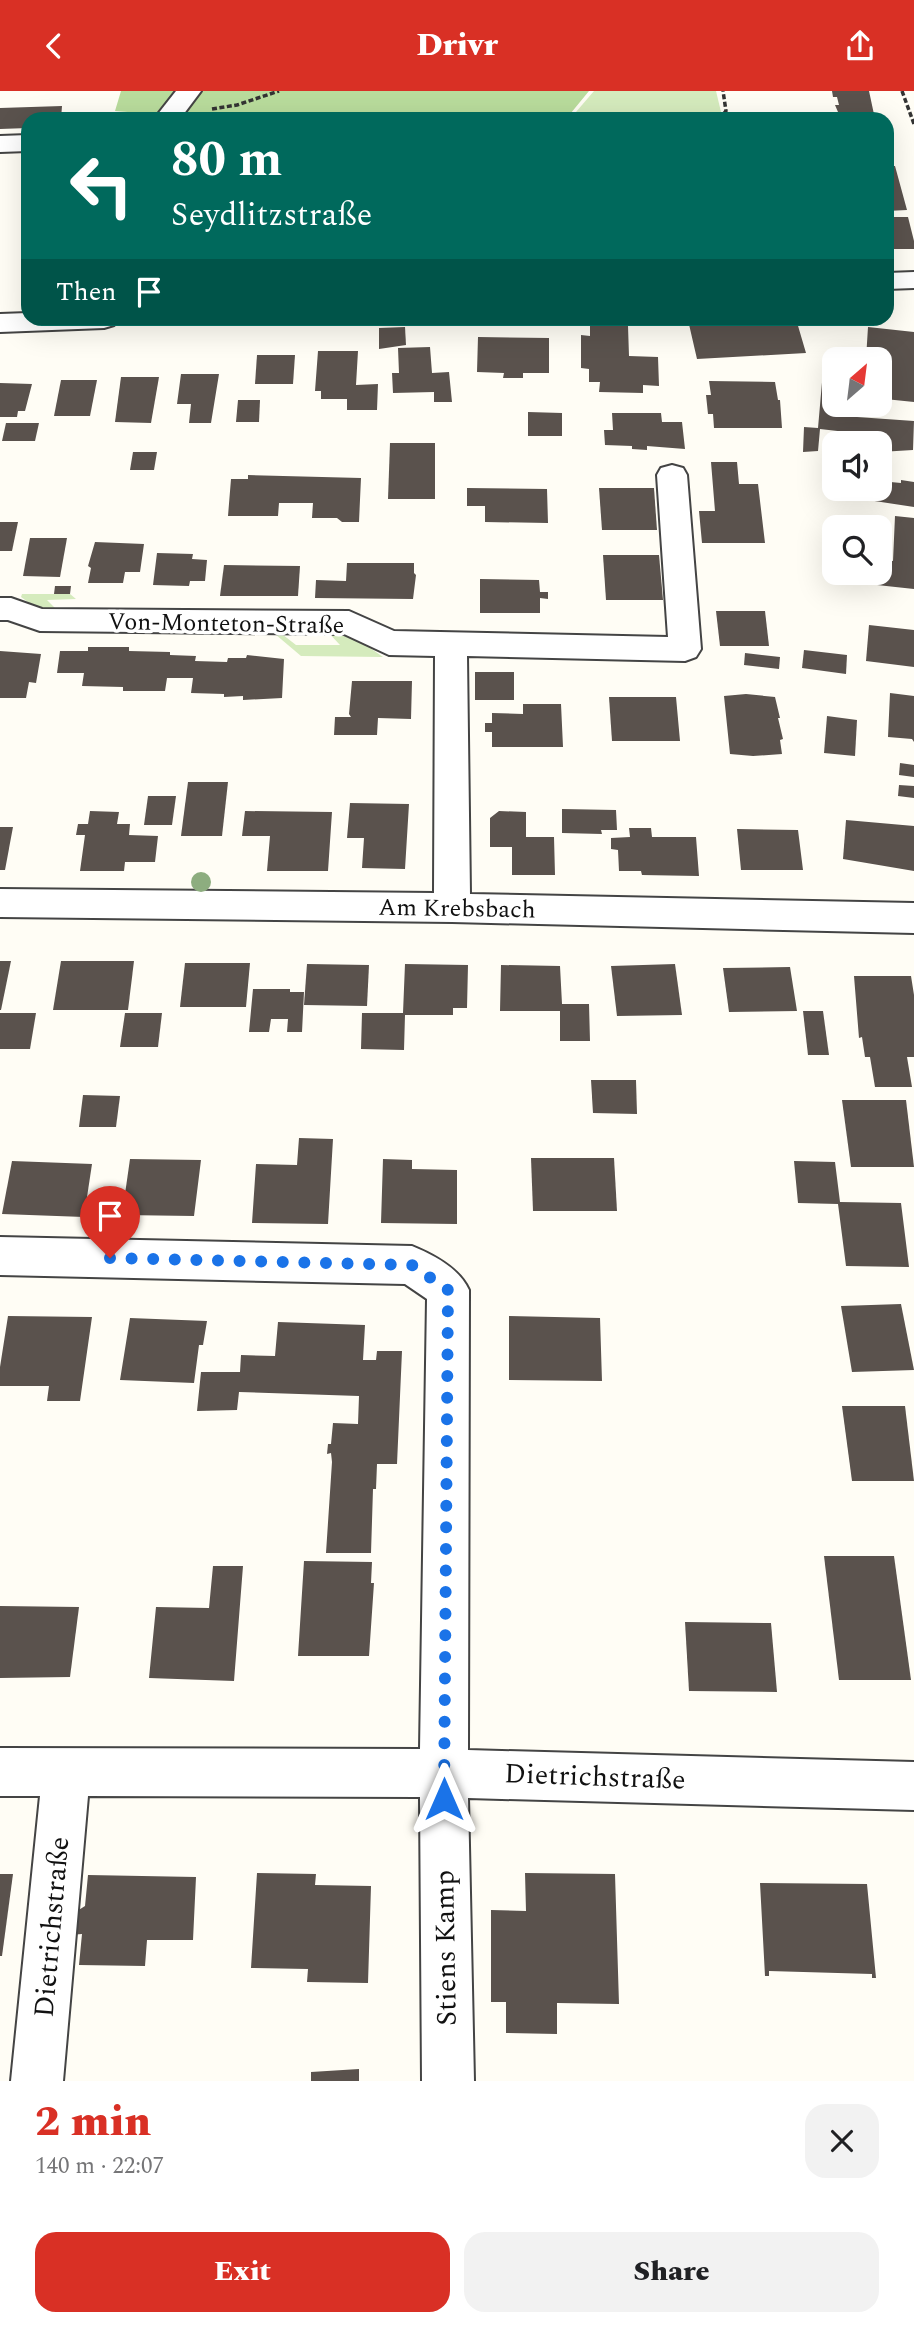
<!DOCTYPE html>
<meta charset="utf-8">
<style>
body{margin:0;font-family:Spectral,serif;background:#f2f2f2;color:#202124;height:100vh;display:flex;flex-direction:column;font-size:26px;white-space:nowrap}
*{box-sizing:border-box;margin:0}
p{font-size:23px;color:#757577}
.icon{flex:none;width:38px;height:38px;fill:none;stroke:currentColor;stroke-width:2;stroke-linecap:round;stroke-linejoin:round}
.map{position:relative;height:1990px;overflow:hidden}
.side{display:flex;flex-direction:column;background:#fff;flex:1}
.side>*{flex:none}
.top-card{position:absolute;left:21px;top:21px;width:873px;height:214px;border-radius:21px;box-shadow:0 7px 28px #0002;background:#00695c;color:#fff;overflow:hidden}
.needle{width:46px;rotate:28deg}
.tools{position:absolute;left:822px;top:256px;display:grid;gap:14px}
.tools a{display:grid;place-items:center;width:70px;height:70px;border-radius:14px;background:#fff;box-shadow:0 7px 28px #0002;font-size:35px}
.pin{position:absolute;display:grid;place-items:center;width:60px;height:60px;color:#fff;margin:-72px -30px;border-radius:50% 50% 50% 0;rotate:-45deg;box-shadow:0 0 7px #0007}
.pin .icon{rotate:45deg}
.me{position:absolute;width:77px;margin:-38px;rotate:0deg;stroke-linejoin:round;filter:drop-shadow(0 0 5px #0008)}
.turn{display:flex;align-items:center;gap:24px;height:147px;padding:0 35px;font-size:32px}
.turn .icon{width:91px;height:91px;stroke-width:2.5}
.turn b{display:block;font-size:49px;line-height:60px}
.then{display:flex;align-items:center;height:66px;padding:0 35px;background:#0003;gap:14px;font-size:26px}
.round{display:grid;place-items:center;flex:none;width:74px;height:74px;border-radius:21px;background:#f2f2f2}
.overview{display:flex;align-items:center;justify-content:space-between;height:119px;padding:0 35px}
h1{font-size:42px;font-weight:800;line-height:52px;color:#d93025}
.primary-button{display:flex;gap:14px;margin-top:auto;padding:14px 35px}
.primary-button a{flex:1;height:80px;border-radius:21px;background:#d93025;color:#fff;font-size:28px;font-weight:800;line-height:80px;text-align:center}
.primary-button a+a{background:#f2f2f2;color:#202124}
header{display:flex;justify-content:space-between;align-items:center;height:91px;padding:0 35px;background:#d93025;color:#fff;font-size:32px;font-weight:800}
.map>svg:first-child{display:block}
.green{fill:#d5ebbd}
.forest{fill:#b9dc9c}
.building{fill:#5a524d}
.lines{fill:none;stroke-linecap:round;stroke-linejoin:round}
.minor-casing{stroke:#444;stroke-width:4}
.path{stroke:#333;stroke-width:3.5;stroke-dasharray:5 2.5;stroke-linecap:butt}
.minor{fill:#fff;fill-rule:evenodd}
.tree{fill:#8dad7f}
.route{stroke:#1a73e8;stroke-width:12;stroke-dasharray:0 21.6}
.labels{text-anchor:middle;dominant-baseline:central;stroke-width:7;stroke-linejoin:round;paint-order:stroke}
.street-label{font-size:24px;fill:#111;stroke:#fff}
.near-street-label{font-size:28px;fill:#111;stroke:#fff}
</style>
<header><svg class="icon" aria-label="back" viewBox="0 0 24 24"><path d="M15 5l-7 7 7 7"/></svg>Drivr<svg class="icon" aria-label="share" viewBox="0 0 24 24"><path d="M12 15V3M7 8l5-5 5 5M5 13v7h14v-7"/></svg></header>
<div class="map">
<svg width="914" height="1990" viewBox="0 0 914 1990">
<rect width="100%" height="100%" fill="#fffdf5"/>
<g class="green">
<path d="M594,0H716L721,21L713,28H570Z"/>
<path d="M22,503H70L76,508L47,509L62,524L43,522L21,506Z"/>
<path d="M270,540H278L296,554H340L327,540L353,545L383,566L301,565L275,543H270Z"/>
</g>
<path class="forest" d="M121,0H589L566,28H179V25L115,20Z"/>
<g class="building">
<path d="M832,0H869L875,28H841L835,14H839L837,6H833Z"/>
<path d="M62,15L61,28H28V37L0,38V17Z"/>
<path d="M113,21L112,28H86L87,22Z"/>
<path d="M887,75H895L907,119L887,120Z"/>
<path d="M887,126H908L914,150V158H890L892,169H887Z"/>
<path d="M736,228L737,231L748,230V228H796L806,262L697,268L688,229Z"/>
<path d="M590,234L628,235L629,265L658,266L659,295L643,294V302L599,301L600,291H589V278L581,277V244L590,245Z"/>
<path d="M405,236L406,254L379,258V237Z"/>
<path d="M868,236L914,241V311L885,308L886,280L880,279V268H866Z"/>
<path d="M478,246L549,247V282H523V287H503L504,282L477,281Z"/>
<path d="M430,256L432,282L449,281L452,311H434V301L393,302L392,282H399L398,257Z"/>
<path d="M318,260H358L356,294L378,293L377,319H347V308H321V300H315Z"/>
<path d="M257,264H295L293,293H255Z"/>
<path d="M823,280L835,282V313H858L857,326L914,330L913,359L880,361V352H854L855,342L820,338L818,360L803,361L804,336L818,337Z"/>
<path d="M181,283H219L211,332H189L191,313H177Z"/>
<path d="M121,286H159L151,332L115,331Z"/>
<path d="M61,289H97L90,325H54Z"/>
<path d="M709,290L775,291L778,309H780L782,337H714L713,323H708L706,304H711Z"/>
<path d="M0,292L32,293L25,320H18L17,326H0Z"/>
<path d="M238,309H260L259,331H236Z"/>
<path d="M528,321L562,322V345H528Z"/>
<path d="M612,322H661L662,331H682L685,358L647,355V359L632,358V355L605,354L604,339H613Z"/>
<path d="M6,332H39L35,350H2Z"/>
<path d="M390,352H435V408H388Z"/>
<path d="M133,361H157L154,379H130Z"/>
<path d="M711,371H737L739,393H758L765,452H702L699,420H715Z"/>
<path d="M835,374V390H827L824,375Z"/>
<path d="M248,384L361,387L359,431H342L337,427H312L313,412H279L278,425H228L231,388H248Z"/>
<path d="M901,389L914,391V416L868,409L869,397H880V390L901,392Z"/>
<path d="M467,397L547,398L548,432L485,431V415H467Z"/>
<path d="M599,397H654L657,439H602Z"/>
<path d="M895,425L914,427V498L877,494L880,468L893,470Z"/>
<path d="M0,431H18L12,460H0Z"/>
<path d="M30,447H67L60,486L23,485Z"/>
<path d="M95,451L144,453L140,481H125L123,492H88L91,477L88,475Z"/>
<path d="M157,462L193,463L192,468L207,469L205,490H190L189,495L153,494Z"/>
<path d="M603,464H659L663,509H606Z"/>
<path d="M347,472H414V482L416,484L413,508L315,507L316,489L346,490Z"/>
<path d="M224,474L300,475L298,505H220Z"/>
<path d="M480,488L539,489L540,501H548V508L540,507V522H480Z"/>
<path d="M55,495H71L70,503H54Z"/>
<path d="M716,520H765L769,555H720Z"/>
<path d="M869,534L914,539V576L866,570Z"/>
<path d="M88,556H129V560L170,561V564L196,565L195,570L227,571L228,567H246L247,564L284,568L282,607L243,609V605L224,606V603L191,602L193,587H167L165,600H123V596L82,595L84,582H57L60,560H88Z"/>
<path d="M804,559L847,564L846,583L802,577Z"/>
<path d="M0,560L41,563L36,592L29,591L26,607H0Z"/>
<path d="M745,562L780,566L779,578L744,574Z"/>
<rect x="475" y="581" width="39" height="28"/>
<path d="M352,590H412L411,628L378,627L377,644H334L335,626H351L349,623Z"/>
<path d="M890,602L914,605V651L912,648L888,646Z"/>
<path d="M746,603L775,606L780,627H778L783,648L780,649L782,663L753,665L730,663L724,605Z"/>
<path d="M609,606H676L680,650H612Z"/>
<path d="M523,613H561L563,656H492V641H485V632H492V622L523,623Z"/>
<path d="M827,625L857,629L855,665L824,662Z"/>
<path d="M900,672L914,674V686L899,684Z"/>
<path d="M188,691H228L222,745H181Z"/>
<path d="M899,694L914,695V707L898,705Z"/>
<path d="M148,705H176L172,734H144Z"/>
<path d="M350,712L409,713L405,778L362,777L364,747H347Z"/>
<path d="M562,718L616,719L617,739H601L602,743L562,742Z"/>
<path d="M90,720L119,721L117,733H130L129,744L158,745L155,771H125L124,780H80L85,744H76L78,733H88Z"/>
<path d="M245,720L332,721L328,780H267L270,745H242Z"/>
<path d="M499,720L526,721V746H554L555,784H512V756H490V727Z"/>
<path d="M846,729L914,735V780L843,768Z"/>
<path d="M0,736H13L5,779H0Z"/>
<path d="M629,737H651L652,746H696L699,785L642,784L641,780H619L618,759L611,758V747L630,746Z"/>
<path d="M737,738L798,739L803,779H741Z"/>
<path d="M0,870H11L1,919H0Z"/>
<path d="M61,870H134L128,919H53Z"/>
<path d="M185,872H250L246,916H180Z"/>
<path d="M307,873L369,874L367,915L304,914Z"/>
<path d="M405,873L468,874L467,917H453V924H405L404,959L361,958L362,922H403Z"/>
<path d="M675,873L682,924L617,925L611,875Z"/>
<path d="M501,874L560,875L562,913H589L590,950H560V920H500Z"/>
<path d="M790,876L797,920L729,921L723,877Z"/>
<path d="M854,885H911L914,904V966H907L912,996H875L870,966H865L862,946L859,947Z"/>
<path d="M253,898H290V901H304L302,941H287L288,928H271L269,941H249Z"/>
<path d="M803,920H823L829,964H808Z"/>
<path d="M0,922H36L30,958H0Z"/>
<path d="M125,922H162L158,956H120Z"/>
<path d="M591,989H636L637,1023L593,1022Z"/>
<path d="M83,1004L120,1005L116,1036H79Z"/>
<path d="M842,1009H906L914,1076H851Z"/>
<path d="M299,1047L333,1048L328,1133L252,1132L256,1073L297,1074Z"/>
<path d="M531,1067H614L617,1120H533Z"/>
<path d="M130,1068L201,1069L194,1125L122,1124Z"/>
<path d="M383,1068L412,1069V1078L457,1079V1133L381,1132Z"/>
<path d="M12,1070L92,1073L84,1126L2,1123Z"/>
<path d="M794,1070L835,1071L840,1111L901,1112L909,1176L846,1175L838,1113L798,1112Z"/>
<path d="M901,1213L914,1279L852,1281L841,1215Z"/>
<path d="M8,1225L92,1226L80,1310H47L49,1295H0V1276Z"/>
<path d="M509,1225L600,1227L602,1290L509,1289Z"/>
<path d="M130,1227L207,1230L203,1254H199L194,1292L120,1289Z"/>
<path d="M278,1231L365,1234L363,1269H376L377,1260H402L397,1373H377L376,1398H373L371,1462H326L332,1371L331,1362L327,1363L328,1353H331L333,1332L358,1333L359,1305L239,1301L237,1319L197,1320L201,1281H240L241,1264L275,1265Z"/>
<path d="M842,1315H905L914,1390H852Z"/>
<path d="M824,1465H894L911,1589H839Z"/>
<path d="M304,1470L372,1471L371,1492H374L369,1565H298Z"/>
<path d="M213,1475H243L234,1590L149,1587L156,1516L209,1517Z"/>
<path d="M0,1515L79,1516L70,1586L0,1587Z"/>
<path d="M685,1531L771,1532L777,1601L689,1600Z"/>
<path d="M257,1782L316,1783L315,1794L371,1795L368,1892L307,1891L308,1878L251,1877Z"/>
<path d="M525,1782L615,1783L619,1913L557,1912V1943L506,1942V1911H491V1819L526,1820Z"/>
<path d="M0,1783H13L2,1865H0Z"/>
<path d="M88,1784L196,1786L193,1849H147L145,1875L79,1874L82,1843L69,1844L74,1822L85,1815Z"/>
<path d="M760,1792L867,1793L876,1887H872V1883L769,1880V1885H765Z"/>
<path d="M359,1978V1990H311V1981Z"/>
</g>
<g class="lines">
<defs>
<g id="minor">
<path d="M176,0H201L180,28H154Z"/>
<path d="M28,44V60L0,61V45Z"/>
<path d="M914,181V197L887,198V182Z"/>
<path d="M28,222V228H118L114,234L104,237L0,241V223Z"/>
<path d="M672,374L683,377L687,384L701,558L696,566L685,570L467,565L470,803L914,812V842L452,831L0,826V798L434,802L435,565L389,564L344,543L40,540L8,529H0V507H11L42,518L349,520L394,540L668,546L657,384L661,377Z"/>
<path d="M0,1146L412,1155C434,1164 459,1177 469,1199L468,1659L914,1671V1719L468,1707L474,1990H422L420,1706L88,1705L63,1990H11L40,1705H0V1657L420,1658L427,1208L405,1193L0,1184Z"/>
</g>
</defs>
<use href="#minor" class="minor-casing"/>
<g class="path">
<path d="M902,0L914,33"/>
<path d="M212,18L237,14L279,0"/>
<path d="M719,28L726,20L723,0"/>
</g>
<use href="#minor" class="minor"/>
</g>
<circle class="tree" cx="201" cy="791" r="10"/>
<g class="lines">
<path class="route" d="M110,1167L412,1174L448,1199L444,1708"/>
</g>
<g class="labels">
<g class="street-label">
<text transform="translate(226 533) rotate(1)">Von-Monteton-Straße</text>
<text transform="translate(457 818) rotate(1)">Am Krebsbach</text>
</g>
<g class="near-street-label">
<text transform="translate(595 1686) rotate(2)">Dietrichstraße</text>
<text transform="translate(52 1836) rotate(-85)">Dietrichstraße</text>
<text transform="translate(446 1857) rotate(-91)">Stiens Kamp</text>
</g>
</g>
</svg>
<div class="tools">
<a><svg class="needle" viewBox="-14 -14 28 28"><path d="M0-13l5 13h-10z" fill="#e53935"/><path d="M0 13l5-13h-10z" fill="#757577"/></svg></a>
<a><svg class="icon" aria-label="sound" viewBox="0 0 24 24"><path d="M4 9h4l5-4v14l-5-4H4zM17 9q2 3 0 6"/></svg></a>
<a><svg class="icon" aria-label="search" viewBox="0 0 24 24"><circle cx="10" cy="10" r="6"/><path d="M15 15l6 6"/></svg></a>
</div>
<div class="pin" style="left:110px;top:1167px;background:#d93025"><svg class="icon" aria-label="arrive" viewBox="0 0 24 24"><path d="M6 21V4h12l-3 4 3 4H6"/></svg></div>
<svg class="me" style="left:444px;top:1708px" viewBox="-20 -20 40 40"><path d="M0-17L14 15 0 8-14 15z" fill="#1a73e8" stroke="#fff" stroke-width="4"/></svg>
<div class="top-card">
<div class="turn"><svg class="icon" aria-label="left" viewBox="0 0 24 24"><path d="M17 20v-9H6M10 6l-5 5 5 5"/></svg><div><b>80 m</b>Seydlitzstraße</div></div>
<div class="then">Then<svg class="icon" aria-label="arrive" viewBox="0 0 24 24"><path d="M6 21V4h12l-3 4 3 4H6"/></svg></div>
</div>
</div>
<section class="side">
<div class="overview"><div><h1>2 min</h1><p>140 m · 22:07</p></div><a class="round"><svg class="icon" aria-label="close" viewBox="0 0 24 24"><path d="M6 6l12 12M18 6L6 18"/></svg></a></div>
<div class="primary-button"><a>Exit</a><a>Share</a></div>
</section>
